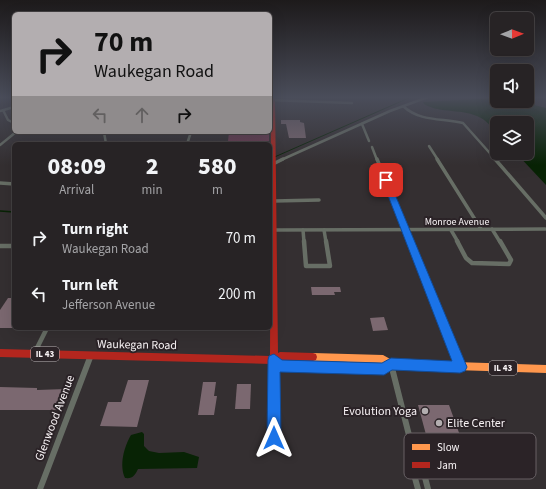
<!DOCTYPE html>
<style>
body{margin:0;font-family:"Source Sans 3",sans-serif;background:#332f32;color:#f1f3f6;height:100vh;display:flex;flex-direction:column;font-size:15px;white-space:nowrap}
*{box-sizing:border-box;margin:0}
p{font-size:13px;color:#a4a4a7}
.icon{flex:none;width:22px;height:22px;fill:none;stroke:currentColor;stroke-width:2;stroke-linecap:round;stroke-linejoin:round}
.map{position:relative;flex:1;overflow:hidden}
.drawer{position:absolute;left:12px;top:142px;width:260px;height:188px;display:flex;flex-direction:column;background:#272325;border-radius:6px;box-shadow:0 4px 16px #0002,0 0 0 1px #434042}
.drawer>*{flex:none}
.hud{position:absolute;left:12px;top:12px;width:260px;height:122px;border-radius:6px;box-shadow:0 4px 16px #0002,0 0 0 1px #434042;background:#b3aeb0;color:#111;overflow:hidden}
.needle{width:26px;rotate:89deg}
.tools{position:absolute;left:490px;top:12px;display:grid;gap:8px}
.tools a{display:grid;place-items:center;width:44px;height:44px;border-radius:6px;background:#272325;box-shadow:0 4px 16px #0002,0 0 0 1px #434042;font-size:20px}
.pin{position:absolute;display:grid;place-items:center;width:34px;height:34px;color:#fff;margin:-17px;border-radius:8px;box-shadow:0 2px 6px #0006}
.me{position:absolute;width:44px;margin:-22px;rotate:0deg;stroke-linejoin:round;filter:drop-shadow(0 0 3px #0008)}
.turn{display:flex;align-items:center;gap:14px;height:84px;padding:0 16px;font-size:18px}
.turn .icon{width:52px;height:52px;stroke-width:2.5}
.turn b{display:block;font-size:28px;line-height:34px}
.lanes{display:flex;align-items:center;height:38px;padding:0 16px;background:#0003;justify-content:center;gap:20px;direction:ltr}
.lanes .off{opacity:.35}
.eta{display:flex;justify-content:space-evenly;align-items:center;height:68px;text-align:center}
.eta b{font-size:24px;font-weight:800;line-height:28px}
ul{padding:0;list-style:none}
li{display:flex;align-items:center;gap:12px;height:56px;padding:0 16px}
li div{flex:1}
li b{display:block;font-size:15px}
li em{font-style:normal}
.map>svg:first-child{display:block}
.green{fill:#703d54}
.water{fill:#082305}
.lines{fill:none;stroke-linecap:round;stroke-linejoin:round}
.stream-far1{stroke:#082305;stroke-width:1}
.stream{stroke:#082305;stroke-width:1.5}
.building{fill:#7b6870}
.street-far3{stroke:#676e65;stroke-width:2.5}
.street-far2{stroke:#676e65;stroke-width:3.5}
.street-far1{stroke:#676e65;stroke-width:4.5}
.street{stroke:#676e65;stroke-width:6}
.slow{fill:#ff974d;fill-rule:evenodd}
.jam{fill:#b3261e;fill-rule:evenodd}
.route{fill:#1a73e8;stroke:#114b97}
.poi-dot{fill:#b3aeb0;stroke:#2b2327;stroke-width:1.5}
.labels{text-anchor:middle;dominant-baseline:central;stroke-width:4;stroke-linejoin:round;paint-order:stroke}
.shield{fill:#2b2327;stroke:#bab5b7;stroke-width:1}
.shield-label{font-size:9px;font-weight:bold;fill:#f8f3f5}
.street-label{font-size:10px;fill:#f8f3f5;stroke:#2b2327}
.near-street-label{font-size:12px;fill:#f8f3f5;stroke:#2b2327}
.near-poi-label{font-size:12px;fill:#f8f3f5;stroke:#2b2327;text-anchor:end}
.key{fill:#2b2327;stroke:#686165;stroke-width:1}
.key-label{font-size:11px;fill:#f8f3f5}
</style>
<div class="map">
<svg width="546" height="489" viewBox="0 0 546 489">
<rect width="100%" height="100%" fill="#342f31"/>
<path class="green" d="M229,132H269V141H228Z"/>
<g class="water">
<path d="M497,98V101H519L546,108V185L516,153H527V123H497V133C492,128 487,121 481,118C463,108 441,114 424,104L423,102Z"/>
<path d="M142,432L144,434V446L149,451L159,453L184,452L199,457L197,468L138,469C135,475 133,479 125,478C119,465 124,447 131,435Z"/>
</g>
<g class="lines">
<path class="stream-far1" d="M270,159L411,97"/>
<path class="stream" d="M0,211L14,212"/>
</g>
<g class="building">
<path d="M281,120H300V122L304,123L306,138H289L286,124H281Z"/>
<path d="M311,287H340L341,292H334L335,295H312Z"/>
<path d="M8,298H14V328H0V310Z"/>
<path d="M384,317L388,330L373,331L370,318Z"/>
<path d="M128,380H149L137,427L100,426L108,402H121Z"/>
<path d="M203,382H216L214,396H217L214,415H198Z"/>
<path d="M237,384H251L250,409H235Z"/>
<path d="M0,387L37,388V390L66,389L58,410H0Z"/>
<path d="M418,405H449L462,441L428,442Z"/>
</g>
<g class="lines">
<g class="street-far3">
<path d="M430,97H439"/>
<path d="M270,100L352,103"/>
<path d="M403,106C420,122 442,118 463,123L496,160"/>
<path d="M3,110L8,120L14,123"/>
<path d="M0,111L14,107"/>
<path d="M362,124L369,141"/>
<path d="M104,132L106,144"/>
<path d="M187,144L191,132"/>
<path d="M210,144L266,143"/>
<path d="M0,145L16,132"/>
<path d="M429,146L438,160"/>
<path d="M372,147L377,160"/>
<path d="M281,160L390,111L428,97"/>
</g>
<g class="street-far2">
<path d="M377,159L411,242"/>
<path d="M437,159L481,229"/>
<path d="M495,159L546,218"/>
<path d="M273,164L283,159"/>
<path d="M0,183L14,184"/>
<path d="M274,201L319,200"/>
<path d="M492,229L500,242"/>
<path d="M274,230L545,229"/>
<path d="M303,230L304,242"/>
<path d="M324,230L326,242"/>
<path d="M451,230L458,242"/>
</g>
<g class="street-far1">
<path d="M304,241L306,266H330L326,241"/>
<path d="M410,241L454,350"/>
<path d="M457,241L466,258L472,263L509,264L511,260L500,241"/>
<path d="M0,246H14"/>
<path d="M36,350L47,328"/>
</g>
<g class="street">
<path d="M453,349L460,365"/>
<path d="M34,354L37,349"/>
<path d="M274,360V438"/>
<path d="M391,364L415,459L423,470L428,489"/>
<path d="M415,459L413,471L418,489"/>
<path d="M40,489L91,355"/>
</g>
<path class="slow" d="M313,353L383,355L392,360L546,365V373L391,368L382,363L313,361L310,360L309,357L310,354Z"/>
<path class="jam" d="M271,97H275L278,353L280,352L313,353L316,354L317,357L316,360L313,361L281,360H280L282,362L383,365L391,360L394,361L395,364L394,367L384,373L280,370L277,369L272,364L0,357V349L270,356Z"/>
</g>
<linearGradient id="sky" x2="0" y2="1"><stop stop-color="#1d1a1b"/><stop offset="0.59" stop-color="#4a4d5a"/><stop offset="1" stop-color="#4a4d5a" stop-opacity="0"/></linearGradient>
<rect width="546" height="165" fill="url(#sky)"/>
<path class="route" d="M386,177L389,180L467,367L465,371L460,373L392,370L384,375L280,372L281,438L279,443L274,445L269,443L267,438L268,360L269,356L274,354L282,360L382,363L391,358L452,361L382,180Z"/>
<g class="poi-dot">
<circle cx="425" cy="411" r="4"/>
<circle cx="439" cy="423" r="4"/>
</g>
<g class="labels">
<g class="shield">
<rect x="31" y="347" width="28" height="14" rx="3"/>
<rect x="489" y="361" width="28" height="14" rx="3"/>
</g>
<g class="shield-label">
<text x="45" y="354">IL 43</text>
<text x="503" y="368">IL 43</text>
</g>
<g class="street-label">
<text x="457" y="222">Monroe Avenue</text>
</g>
<g class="near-street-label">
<text transform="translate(137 345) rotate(1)">Waukegan Road</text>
<text transform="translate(55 418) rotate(-69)">Glenwood Avenue</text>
</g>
<g class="near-poi-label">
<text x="417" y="411">Evolution Yoga</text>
<text x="447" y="423" text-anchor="start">Elite Center</text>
</g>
</g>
<rect x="404" y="433" width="132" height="46" rx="6" class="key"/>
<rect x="412" y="444" width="18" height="6" fill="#ff974d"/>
<rect x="412" y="462" width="18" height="6" fill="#b3261e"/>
<g class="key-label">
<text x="437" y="451">Slow</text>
<text x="437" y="469">Jam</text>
</g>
</svg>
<div class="tools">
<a><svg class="needle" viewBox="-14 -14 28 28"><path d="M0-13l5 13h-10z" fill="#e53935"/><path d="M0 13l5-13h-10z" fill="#a4a4a7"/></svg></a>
<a><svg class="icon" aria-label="sound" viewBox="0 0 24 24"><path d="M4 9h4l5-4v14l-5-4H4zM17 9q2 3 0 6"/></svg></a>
<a><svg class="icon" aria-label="layers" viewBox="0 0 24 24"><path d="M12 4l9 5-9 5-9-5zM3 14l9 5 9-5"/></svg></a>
</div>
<div class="pin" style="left:386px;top:180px;background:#d93025"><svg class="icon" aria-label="arrive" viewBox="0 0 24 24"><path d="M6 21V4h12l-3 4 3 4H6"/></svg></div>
<svg class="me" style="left:274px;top:438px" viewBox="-20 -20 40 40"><path d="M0-17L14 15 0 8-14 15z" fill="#1a73e8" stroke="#fff" stroke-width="4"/></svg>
<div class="hud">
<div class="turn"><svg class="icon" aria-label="right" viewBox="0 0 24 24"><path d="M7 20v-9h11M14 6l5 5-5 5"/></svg><div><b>70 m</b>Waukegan Road</div></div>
<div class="lanes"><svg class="icon off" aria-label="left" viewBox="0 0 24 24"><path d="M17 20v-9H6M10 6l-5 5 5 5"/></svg><svg class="icon off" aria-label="ahead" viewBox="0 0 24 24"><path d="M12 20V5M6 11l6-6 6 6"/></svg><svg class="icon" aria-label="right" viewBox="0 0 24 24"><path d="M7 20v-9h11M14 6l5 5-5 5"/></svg></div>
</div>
<section class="drawer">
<div class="eta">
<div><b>08:09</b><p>Arrival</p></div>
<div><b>2</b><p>min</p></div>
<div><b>580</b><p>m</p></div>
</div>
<ul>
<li><svg class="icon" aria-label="right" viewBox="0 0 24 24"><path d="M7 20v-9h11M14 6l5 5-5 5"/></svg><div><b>Turn right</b><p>Waukegan Road</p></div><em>70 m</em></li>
<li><svg class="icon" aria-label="left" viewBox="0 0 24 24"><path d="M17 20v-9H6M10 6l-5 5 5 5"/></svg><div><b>Turn left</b><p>Jefferson Avenue</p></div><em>200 m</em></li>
</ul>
</section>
</div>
